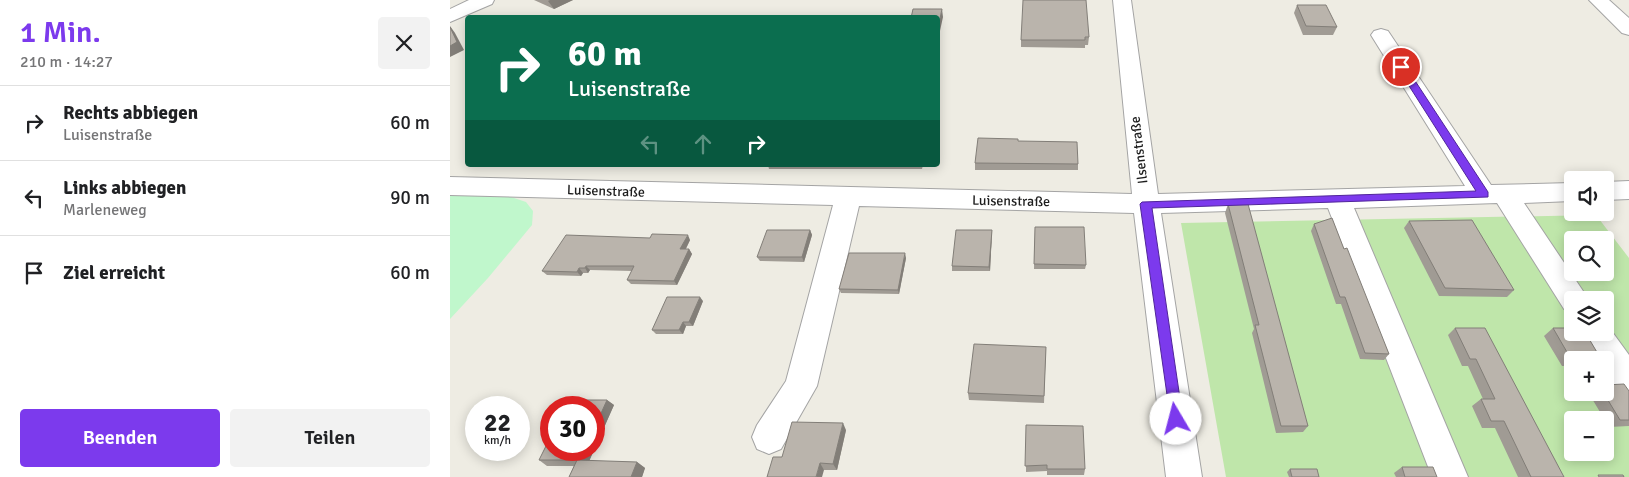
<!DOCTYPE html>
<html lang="de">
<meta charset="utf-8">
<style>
body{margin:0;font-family:Signika,sans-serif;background:#f2f2f2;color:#202124;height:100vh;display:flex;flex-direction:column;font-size:19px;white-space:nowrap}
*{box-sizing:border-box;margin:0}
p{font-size:16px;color:#757577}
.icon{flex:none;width:28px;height:28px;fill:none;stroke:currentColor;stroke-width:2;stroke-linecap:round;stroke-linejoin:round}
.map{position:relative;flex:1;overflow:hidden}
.side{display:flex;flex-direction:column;background:#fff;width:450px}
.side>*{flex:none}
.top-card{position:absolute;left:15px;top:15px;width:475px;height:152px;border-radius:5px;box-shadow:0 2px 12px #0003;background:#0b6e4f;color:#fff;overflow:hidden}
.controls{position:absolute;left:1114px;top:171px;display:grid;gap:10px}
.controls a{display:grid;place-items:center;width:50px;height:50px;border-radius:5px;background:#fff;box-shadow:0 2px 12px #0003;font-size:25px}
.speed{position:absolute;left:15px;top:396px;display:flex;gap:10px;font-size:25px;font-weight:700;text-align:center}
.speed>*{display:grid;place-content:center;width:65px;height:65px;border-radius:50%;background:#fff;box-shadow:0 2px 12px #0003;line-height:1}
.speed small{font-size:12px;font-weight:400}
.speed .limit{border:8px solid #d22;background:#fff;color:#111}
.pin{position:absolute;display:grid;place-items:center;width:42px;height:42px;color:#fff;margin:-21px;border:2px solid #fff;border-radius:50%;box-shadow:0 1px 5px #0007}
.me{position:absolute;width:55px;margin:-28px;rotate:352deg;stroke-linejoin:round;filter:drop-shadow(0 0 4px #0008)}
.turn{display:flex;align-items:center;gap:18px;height:105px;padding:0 20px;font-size:22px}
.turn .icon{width:65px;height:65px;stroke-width:2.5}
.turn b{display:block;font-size:35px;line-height:42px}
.lanes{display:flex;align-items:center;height:48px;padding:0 20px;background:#0003;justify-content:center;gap:25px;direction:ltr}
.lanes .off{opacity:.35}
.round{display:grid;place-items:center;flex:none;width:52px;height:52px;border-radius:5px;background:#f2f2f2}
.summary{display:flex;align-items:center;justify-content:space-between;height:85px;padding:0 20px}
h1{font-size:30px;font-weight:600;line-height:38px;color:#7c3aed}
.cta{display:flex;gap:10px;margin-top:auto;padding:10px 20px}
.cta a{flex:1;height:58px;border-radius:5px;background:#7c3aed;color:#fff;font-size:20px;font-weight:600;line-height:58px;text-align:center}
.cta a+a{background:#f2f2f2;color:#202124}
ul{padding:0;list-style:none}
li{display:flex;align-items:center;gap:15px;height:75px;padding:0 20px;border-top:1px solid #e0e0e0}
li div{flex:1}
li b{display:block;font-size:19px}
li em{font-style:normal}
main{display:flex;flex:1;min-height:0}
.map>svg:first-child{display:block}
.grass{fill:#bfe6aa;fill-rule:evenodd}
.park{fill:#c0f7cc}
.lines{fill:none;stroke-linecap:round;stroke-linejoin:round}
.minor-casing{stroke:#a4a4a4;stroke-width:2}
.minor{fill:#fff;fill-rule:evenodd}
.wall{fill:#a09b94}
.shaded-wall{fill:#827e78}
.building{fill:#bab4ac;stroke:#827e78}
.route{fill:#7c3aed;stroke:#51269a}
.labels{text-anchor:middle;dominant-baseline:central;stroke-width:4;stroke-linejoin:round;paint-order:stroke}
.street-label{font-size:14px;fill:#1d1d1d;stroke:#fff}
</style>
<main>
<section class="side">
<div class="summary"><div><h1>1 Min.</h1><p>210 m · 14:27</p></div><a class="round"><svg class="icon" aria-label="close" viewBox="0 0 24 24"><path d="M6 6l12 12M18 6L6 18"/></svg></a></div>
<ul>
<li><svg class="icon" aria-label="right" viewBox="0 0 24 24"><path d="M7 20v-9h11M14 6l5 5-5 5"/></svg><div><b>Rechts abbiegen</b><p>Luisenstraße</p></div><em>60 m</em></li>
<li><svg class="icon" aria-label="left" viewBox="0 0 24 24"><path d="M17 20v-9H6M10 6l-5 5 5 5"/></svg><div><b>Links abbiegen</b><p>Marleneweg</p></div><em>90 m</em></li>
<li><svg class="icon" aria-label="arrive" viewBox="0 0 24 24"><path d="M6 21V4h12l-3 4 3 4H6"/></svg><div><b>Ziel erreicht</b></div><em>60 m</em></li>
</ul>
<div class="cta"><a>Beenden</a><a>Teilen</a></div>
</section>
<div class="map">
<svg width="1179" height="477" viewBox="0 0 1179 477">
<rect width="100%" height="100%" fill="#eeece3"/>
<path class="grass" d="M1146,215L1179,258V477H776L731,223ZM1122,240H1155V272H1122ZM1122,300H1155V332H1122ZM1122,360H1155V392H1122ZM1122,420H1155V452H1122Z"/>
<path class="park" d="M0,195L61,197L76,202L83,211L82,225L38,278L0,319Z"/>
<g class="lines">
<defs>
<g id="minor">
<path d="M19,0H44L42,4L0,22V9Z"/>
<path d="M663,0H681L708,194L1015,186L921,35L924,31L931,29L938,31L1041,185L1122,183V201L1074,203L1139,300H1122V312L1114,309L1047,203L904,208L1018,477H982L878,208L711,213L752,477H716L684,213L409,206L367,386L331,449L319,454L307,449L302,437L307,425L336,381L383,205L0,195V177L682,194Z"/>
<path d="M1139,0H1159L1179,18V35L1172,33Z"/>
<path d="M1179,181V199L1155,200V182Z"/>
<path d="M1155,322L1179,355V397C1163,391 1155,377 1155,360H1147L1131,332H1155Z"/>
</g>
</defs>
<use href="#minor" class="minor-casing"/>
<use href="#minor" class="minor"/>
</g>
<g class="wall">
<path d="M84,0H123L104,9Z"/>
<path d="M847,5L887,27L883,35H853L844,13Z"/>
<path d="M639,37L638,45H635V48L571,47V40Z"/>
<path d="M568,141L628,164V170H525V163Z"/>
<path d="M83,165H135L134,167L84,166Z"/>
<path d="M318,165H473L472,169H319Z"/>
<path d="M778,204L858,426L853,432L826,433L802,333L804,329L775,213Z"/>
<path d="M959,221L1064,290L1057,297L989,296L954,228Z"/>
<path d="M864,224L894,249L939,354L934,360L910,359L891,304H886L861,231Z"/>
<path d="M585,227L636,265L635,269H584Z"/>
<path d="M360,230L362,235L354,262L310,261L307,257Z"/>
<path d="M542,230L540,271H502V266Z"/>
<path d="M200,238L240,240L236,249H239L242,254L227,285L181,284L177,280L182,271L140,270L138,273H133L131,276L97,275L92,271Z"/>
<path d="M456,258L449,294L391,293L389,289Z"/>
<path d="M253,301L243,326H236L233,334H206L202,330Z"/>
<path d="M1005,328L1114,477H1068L1045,428H1032L1022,406L1031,399H1033L1018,366H1012L998,335Z"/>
<path d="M1103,328L1151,359L1149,360H1122V366H1112L1094,336Z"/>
<path d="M596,347L594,403L519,400L518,393Z"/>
<path d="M1179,391V426L1159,427L1138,392Z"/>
<path d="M157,400L164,405L139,461L187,462L195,468L192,477H119L124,466H97L89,460Z"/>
<path d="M576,425L635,469L634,475H597V471L576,472Z"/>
<path d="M396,430L387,470H374L332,457Z"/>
<path d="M952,467L987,477H946L944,473Z"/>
<path d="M840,469L869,477H839L837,472Z"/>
</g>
<g class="shaded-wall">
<path d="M100,0H123L104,9L98,1Z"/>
<path d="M492,9L493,17L488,40V28Z"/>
<path d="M0,26L5,33L14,50L0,57Z"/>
<path d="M360,230L362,235L354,262L352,257Z"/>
<path d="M542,230V234L540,271L539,267Z"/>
<path d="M238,235L240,240L233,254L230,249Z"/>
<path d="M239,249L242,254L227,285L224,281Z"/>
<path d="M455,253L456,258L449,294L448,290Z"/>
<path d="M136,266L140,270L138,273L135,268Z"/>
<path d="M129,268L133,273L131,276L127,272Z"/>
<path d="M250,297L253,301L243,326L239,322Z"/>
<path d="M233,322L236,326L233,334L229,330Z"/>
<path d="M157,400L164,405L137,466L130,460L134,450H144V429Z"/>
<path d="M393,423L396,430L387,470L383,464Z"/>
<path d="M187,462L195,468L192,477H181Z"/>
<path d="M370,463L374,470L372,477H366Z"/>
</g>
<g class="building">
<path d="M573,0H636L639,37H635V40H571Z"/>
<path d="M847,5H876L887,27L856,26Z"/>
<path d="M463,9H492L488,28V18H461Z"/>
<path d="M0,27L7,42L0,46Z"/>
<path d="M528,138L568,139V141L627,142L628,164L525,163Z"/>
<path d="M778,204H798L858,426H831L805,325H809Z"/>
<path d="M882,218L894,249L897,248L939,354L915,353L895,297H890L864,224Z"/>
<path d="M1022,220L1064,290L995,288L959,221Z"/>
<path d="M585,227H634L636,265L584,264Z"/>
<path d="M317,230H360L352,257H307Z"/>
<path d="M506,230H542L539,267L502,266Z"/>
<path d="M202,234L238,235L230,249H239L224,281L177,280L184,266H136L135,268H129L127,272L92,271L116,235L200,238Z"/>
<path d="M399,253H455L448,290L389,289Z"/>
<path d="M217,297H250L239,322H233L229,330H202Z"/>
<path d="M1005,328H1035L1114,477H1081L1054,421H1041L1031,399H1045L1026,359H1020Z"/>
<path d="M1103,328H1122V332H1135L1151,359H1121Z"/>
<path d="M524,344L596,347L594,396L518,393Z"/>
<path d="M1174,384L1179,391V420H1170L1153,392H1155V385Z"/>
<path d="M119,400H157L144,429V408H115Z"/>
<path d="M342,422L393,423L383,464L370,463L366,477H317L323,457H332Z"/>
<path d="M576,425L633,426L635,469H597V465L575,466Z"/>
<path d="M101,436V450H134L130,460H89Z"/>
<path d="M127,460L187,462L181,477H119Z"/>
<path d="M952,467H983L987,477H955Z"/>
<path d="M840,469H867L869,477H842Z"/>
<path d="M1148,475H1173L1174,477H1149Z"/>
</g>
<path class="route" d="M948,65L956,67L1038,192V197L702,208L733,419L731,423L726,425L721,423L690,204L692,202L1026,191L947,67Z"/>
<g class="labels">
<g class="street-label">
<text transform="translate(689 150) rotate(-97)">Ilsenstraße</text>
<text transform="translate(156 191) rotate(2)">Luisenstraße</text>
<text transform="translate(561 201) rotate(1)">Luisenstraße</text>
</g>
</g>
</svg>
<div class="controls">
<a><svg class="icon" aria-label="sound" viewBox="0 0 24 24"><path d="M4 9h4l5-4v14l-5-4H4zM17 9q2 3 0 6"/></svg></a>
<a><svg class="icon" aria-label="search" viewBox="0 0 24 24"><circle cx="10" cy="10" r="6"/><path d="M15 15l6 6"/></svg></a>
<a><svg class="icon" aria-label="layers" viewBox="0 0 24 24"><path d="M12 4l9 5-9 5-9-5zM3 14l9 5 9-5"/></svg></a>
<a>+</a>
<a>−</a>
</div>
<div class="speed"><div>22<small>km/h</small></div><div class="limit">30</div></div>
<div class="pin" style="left:951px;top:67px;background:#d93025"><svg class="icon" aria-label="arrive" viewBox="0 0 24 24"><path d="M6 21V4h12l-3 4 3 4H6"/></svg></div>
<svg class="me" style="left:726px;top:419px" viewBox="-20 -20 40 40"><circle r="19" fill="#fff"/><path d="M0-13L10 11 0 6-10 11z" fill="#7c3aed"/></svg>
<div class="top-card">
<div class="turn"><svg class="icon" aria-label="right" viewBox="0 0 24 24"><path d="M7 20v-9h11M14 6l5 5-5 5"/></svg><div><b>60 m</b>Luisenstraße</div></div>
<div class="lanes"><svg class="icon off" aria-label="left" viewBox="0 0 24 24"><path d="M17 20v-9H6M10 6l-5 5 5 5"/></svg><svg class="icon off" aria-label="ahead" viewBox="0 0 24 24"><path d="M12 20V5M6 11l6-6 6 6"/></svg><svg class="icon" aria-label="right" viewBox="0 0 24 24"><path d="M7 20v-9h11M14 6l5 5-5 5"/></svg></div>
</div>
</div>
</main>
